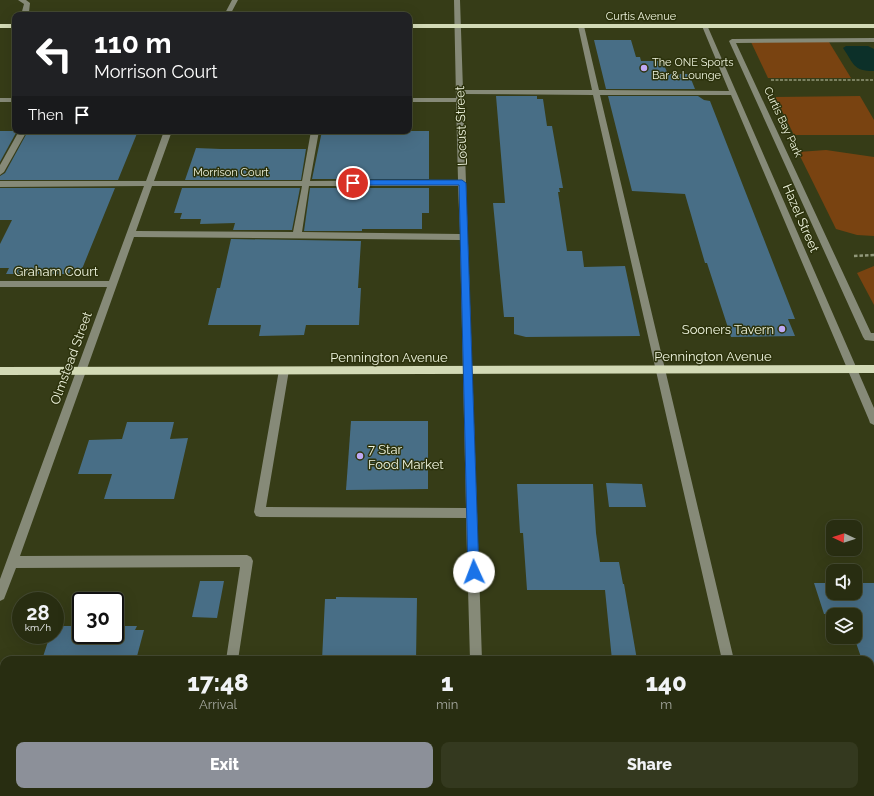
<!DOCTYPE html>
<style>
body{margin:0;font-family:Raleway,sans-serif;background:#34391f;color:#f1f3f6;height:100vh;display:flex;flex-direction:column;font-size:15px;white-space:nowrap}
*{box-sizing:border-box;margin:0}
p{font-size:13px;color:#a5a89f}
.icon{flex:none;width:22px;height:22px;fill:none;stroke:currentColor;stroke-width:2;stroke-linecap:round;stroke-linejoin:round}
.map{position:relative;flex:1;overflow:hidden}
.details{position:absolute;left:0px;top:656px;width:874px;height:140px;display:flex;flex-direction:column;background:#282d11;border-radius:12px 12px 0 0;box-shadow:0 4px 16px #0002,0 0 0 1px #444931}
.details>*{flex:none}
.guide{position:absolute;left:12px;top:12px;width:400px;height:122px;border-radius:8px;box-shadow:0 4px 16px #0002,0 0 0 1px #444931;background:#202124;color:#fff;overflow:hidden}
.needle{width:26px;rotate:274deg}
.buttons{position:absolute;left:826px;top:520px;display:grid;gap:8px}
.buttons a{display:grid;place-items:center;width:36px;height:36px;border-radius:8px;background:#282d11;box-shadow:0 4px 16px #0002,0 0 0 1px #444931;font-size:20px}
.speed{position:absolute;left:12px;top:592px;display:flex;gap:8px;font-size:20px;font-weight:700;text-align:center}
.speed>*{display:grid;place-content:center;width:52px;height:52px;border-radius:50%;background:#282d11;box-shadow:0 4px 16px #0002,0 0 0 1px #444931;line-height:1}
.speed small{font-size:10px;font-weight:400}
.speed .limit{border:2px solid #111;border-radius:6px;background:#fff;color:#111}
.pin{position:absolute;display:grid;place-items:center;width:34px;height:34px;color:#fff;margin:-17px;border:2px solid #fff;border-radius:50%;box-shadow:0 1px 4px #0007}
.me{position:absolute;width:44px;margin:-22px;rotate:358deg;stroke-linejoin:round;filter:drop-shadow(0 0 3px #0008)}
.turn{display:flex;align-items:center;gap:14px;height:84px;padding:0 16px;font-size:18px}
.turn .icon{width:52px;height:52px;stroke-width:2.5}
.turn b{display:block;font-size:28px;line-height:34px}
.then{display:flex;align-items:center;height:38px;padding:0 16px;background:#0003;gap:8px;font-size:15px}
.eta{display:flex;justify-content:space-evenly;align-items:center;height:68px;text-align:center}
.eta b{font-size:24px;font-weight:800;line-height:28px}
.cta{display:flex;gap:8px;margin-top:auto;padding:8px 16px}
.cta a{flex:1;height:46px;border-radius:8px;background:#8c9099;color:#fff;font-size:16px;font-weight:800;line-height:46px;text-align:center}
.cta a+a{background:#34391f;color:#f1f3f6}
.map>svg:first-child{display:block}
.green{fill:#794311}
.water{fill:#0c3029}
.building{fill:#486e86}
.lines{fill:none;stroke-linecap:round;stroke-linejoin:round}
.path-far1{stroke:#92987a;stroke-width:1.5;stroke-dasharray:3 1.5;stroke-linecap:butt}
.path{stroke:#92987a;stroke-width:2.5;stroke-dasharray:3.5 2;stroke-linecap:butt}
.minor{fill:#868a78;fill-rule:evenodd}
.major{fill:#d3dab6;fill-rule:evenodd}
.route{fill:#1a73e8;stroke:#114b97}
.poi-dot{fill:#bfa9f4;stroke:#2c320c;stroke-width:1.5}
.labels{text-anchor:middle;dominant-baseline:central;stroke-width:3;stroke-linejoin:round;paint-order:stroke}
.far-street-label{font-size:11px;fill:#eff4de;stroke:#2c320c}
.far-poi-label{font-size:11px;fill:#eff4de;stroke:#2c320c;text-anchor:start}
.street-label{font-size:13px;fill:#eff4de;stroke:#2c320c}
.poi-label{font-size:13px;fill:#eff4de;stroke:#2c320c;text-anchor:end}
</style>
<div class="map">
<svg width="874" height="796" viewBox="0 0 874 796">
<rect width="100%" height="100%" fill="#363c17"/>
<g class="green">
<path d="M751,42H829L851,78H768Z"/>
<path d="M860,96L874,120V135H794L775,97Z"/>
<path d="M826,150L874,157V236L857,235L836,229L798,152Z"/>
<path d="M874,266V305L857,273Z"/>
</g>
<path class="water" d="M846,46H868L874,49V71C853,71 854,64 843,48Z"/>
<g class="building">
<path d="M594,40H631L636,57H640L641,61H662L668,74H689L695,89H606Z"/>
<path d="M496,96H537V99H543L547,126H552L563,188H559L560,192H558L567,251H582L584,267L625,266L640,336L526,337L514,334V317H504L493,203H505Z"/>
<path d="M608,96H698L704,100L710,101L795,319H788L795,336L731,337L707,263H705L685,194L632,191Z"/>
<path d="M0,131H17L0,162Z"/>
<path d="M28,131H138L118,180H0V176L5,173Z"/>
<path d="M322,131H429V179H312Z"/>
<path d="M196,148L221,149H306L301,180H185Z"/>
<path d="M0,188H115L82,269H71L69,274H6L9,268H0V244L12,220H0Z"/>
<path d="M182,188H300L292,230H233L235,223L200,224L201,219H180L182,213H174Z"/>
<path d="M310,188H429V213H422V229H362V231H304Z"/>
<path d="M231,239L361,241L358,288H361L359,325H306L304,335L259,336L261,325H208L217,288H220Z"/>
<path d="M351,421H428V489L346,490Z"/>
<path d="M127,422H174L170,439L188,438L174,499H104L112,474H78L89,440L122,439Z"/>
<path d="M606,483L642,484L646,507H609Z"/>
<path d="M517,484H593L596,533L600,562H619L623,584H624L637,660H612L605,590H527L523,533H520Z"/>
<path d="M200,581H224L217,618L192,617Z"/>
<path d="M814,583H833V593H855V583H874V684H870V660H862L854,637H855V615L824,614Z"/>
<path d="M336,597L417,598L416,660H322L325,599H336Z"/>
<path d="M63,626H81V635H115V626H137L135,630H144L136,660H42L50,635H55V628H62Z"/>
</g>
<g class="lines">
<path class="path-far1" d="M771,80H874"/>
<path class="path" d="M854,256L874,255"/>
<g class="minor">
<path d="M18,0H26L30,3L29,12L27,15H21L24,4Z"/>
<path d="M232,0H238L230,15H224Z"/>
<path d="M454,0H460L463,90H592L578,26L581,24L584,26L599,90L729,91L702,26L707,25L874,408V425L870,423L869,420L731,95H600L734,660H722L593,95L463,94L482,660H470L466,518L260,517L256,516L254,512L279,370L281,367H287L289,370L266,507L466,508L460,240L134,237L20,556L247,555L251,557L253,561L238,660H226L240,567L16,568L4,599L0,601V579L107,287H0V281H109L144,186L0,187V181H146L164,131H172L154,181H302L311,131H319L310,181L458,180L456,102H409V98H456ZM152,186H302L293,232L136,231ZM309,186H458L460,234L302,232Z"/>
<path d="M874,38V42L736,43L871,333H874V341L865,340L863,337L729,41L732,39Z"/>
<rect x="0" y="98" width="15" height="4"/>
<path d="M19,131H27L4,172L0,175V165Z"/>
<path d="M204,792H218L217,796H203Z"/>
<rect x="473" y="792" width="14" height="4"/>
<path d="M752,792H766L767,796H753Z"/>
</g>
<g class="major">
<rect x="0" y="24" width="15" height="4"/>
<rect x="409" y="24" width="465" height="4"/>
<path d="M874,365V373L0,375V367Z"/>
</g>
</g>
<path class="route" d="M353,180H462L466,183L479,572L477,575L474,577L470,575L468,572L459,185H350L349,183Z"/>
<g class="poi-dot">
<circle cx="644" cy="68" r="4"/>
<circle cx="782" cy="329" r="4"/>
<circle cx="360" cy="456" r="4"/>
</g>
<g class="labels">
<g class="far-street-label">
<text x="641" y="16">Curtis Avenue</text>
<text transform="translate(783 122) rotate(65)">Curtis Bay Park</text>
<text x="231" y="172">Morrison Court</text>
</g>
<g class="far-poi-label">
<text x="652" y="62">The ONE Sports<tspan x="652" dy="13">Bar &amp; Lounge</tspan></text>
</g>
<g class="street-label">
<text transform="translate(461 126) rotate(-92)">Locust Street</text>
<text transform="translate(801 218) rotate(67)">Hazel Street</text>
<text x="56" y="271">Graham Court</text>
<text x="713" y="356">Pennington Avenue</text>
<text x="389" y="357">Pennington Avenue</text>
<text transform="translate(71 358) rotate(-70)">Olmstead Street</text>
</g>
<g class="poi-label">
<text x="774" y="329">Sooners Tavern</text>
<text x="368" y="449" text-anchor="start">7 Star<tspan x="368" dy="15">Food Market</tspan></text>
</g>
</g>
</svg>
<div class="buttons">
<a><svg class="needle" viewBox="-14 -14 28 28"><path d="M0-13l5 13h-10z" fill="#e53935"/><path d="M0 13l5-13h-10z" fill="#a5a89f"/></svg></a>
<a><svg class="icon" aria-label="sound" viewBox="0 0 24 24"><path d="M4 9h4l5-4v14l-5-4H4zM17 9q2 3 0 6"/></svg></a>
<a><svg class="icon" aria-label="layers" viewBox="0 0 24 24"><path d="M12 4l9 5-9 5-9-5zM3 14l9 5 9-5"/></svg></a>
</div>
<div class="speed"><div>28<small>km/h</small></div><div class="limit">30</div></div>
<div class="pin" style="left:353px;top:183px;background:#d93025"><svg class="icon" aria-label="arrive" viewBox="0 0 24 24"><path d="M6 21V4h12l-3 4 3 4H6"/></svg></div>
<svg class="me" style="left:474px;top:572px" viewBox="-20 -20 40 40"><circle r="19" fill="#fff"/><path d="M0-13L10 11 0 6-10 11z" fill="#1a73e8"/></svg>
<div class="guide">
<div class="turn"><svg class="icon" aria-label="left" viewBox="0 0 24 24"><path d="M17 20v-9H6M10 6l-5 5 5 5"/></svg><div><b>110 m</b>Morrison Court</div></div>
<div class="then">Then<svg class="icon" aria-label="arrive" viewBox="0 0 24 24"><path d="M6 21V4h12l-3 4 3 4H6"/></svg></div>
</div>
<section class="details">
<div class="eta">
<div><b>17:48</b><p>Arrival</p></div>
<div><b>1</b><p>min</p></div>
<div><b>140</b><p>m</p></div>
</div>
<div class="cta"><a>Exit</a><a>Share</a></div>
</section>
</div>
